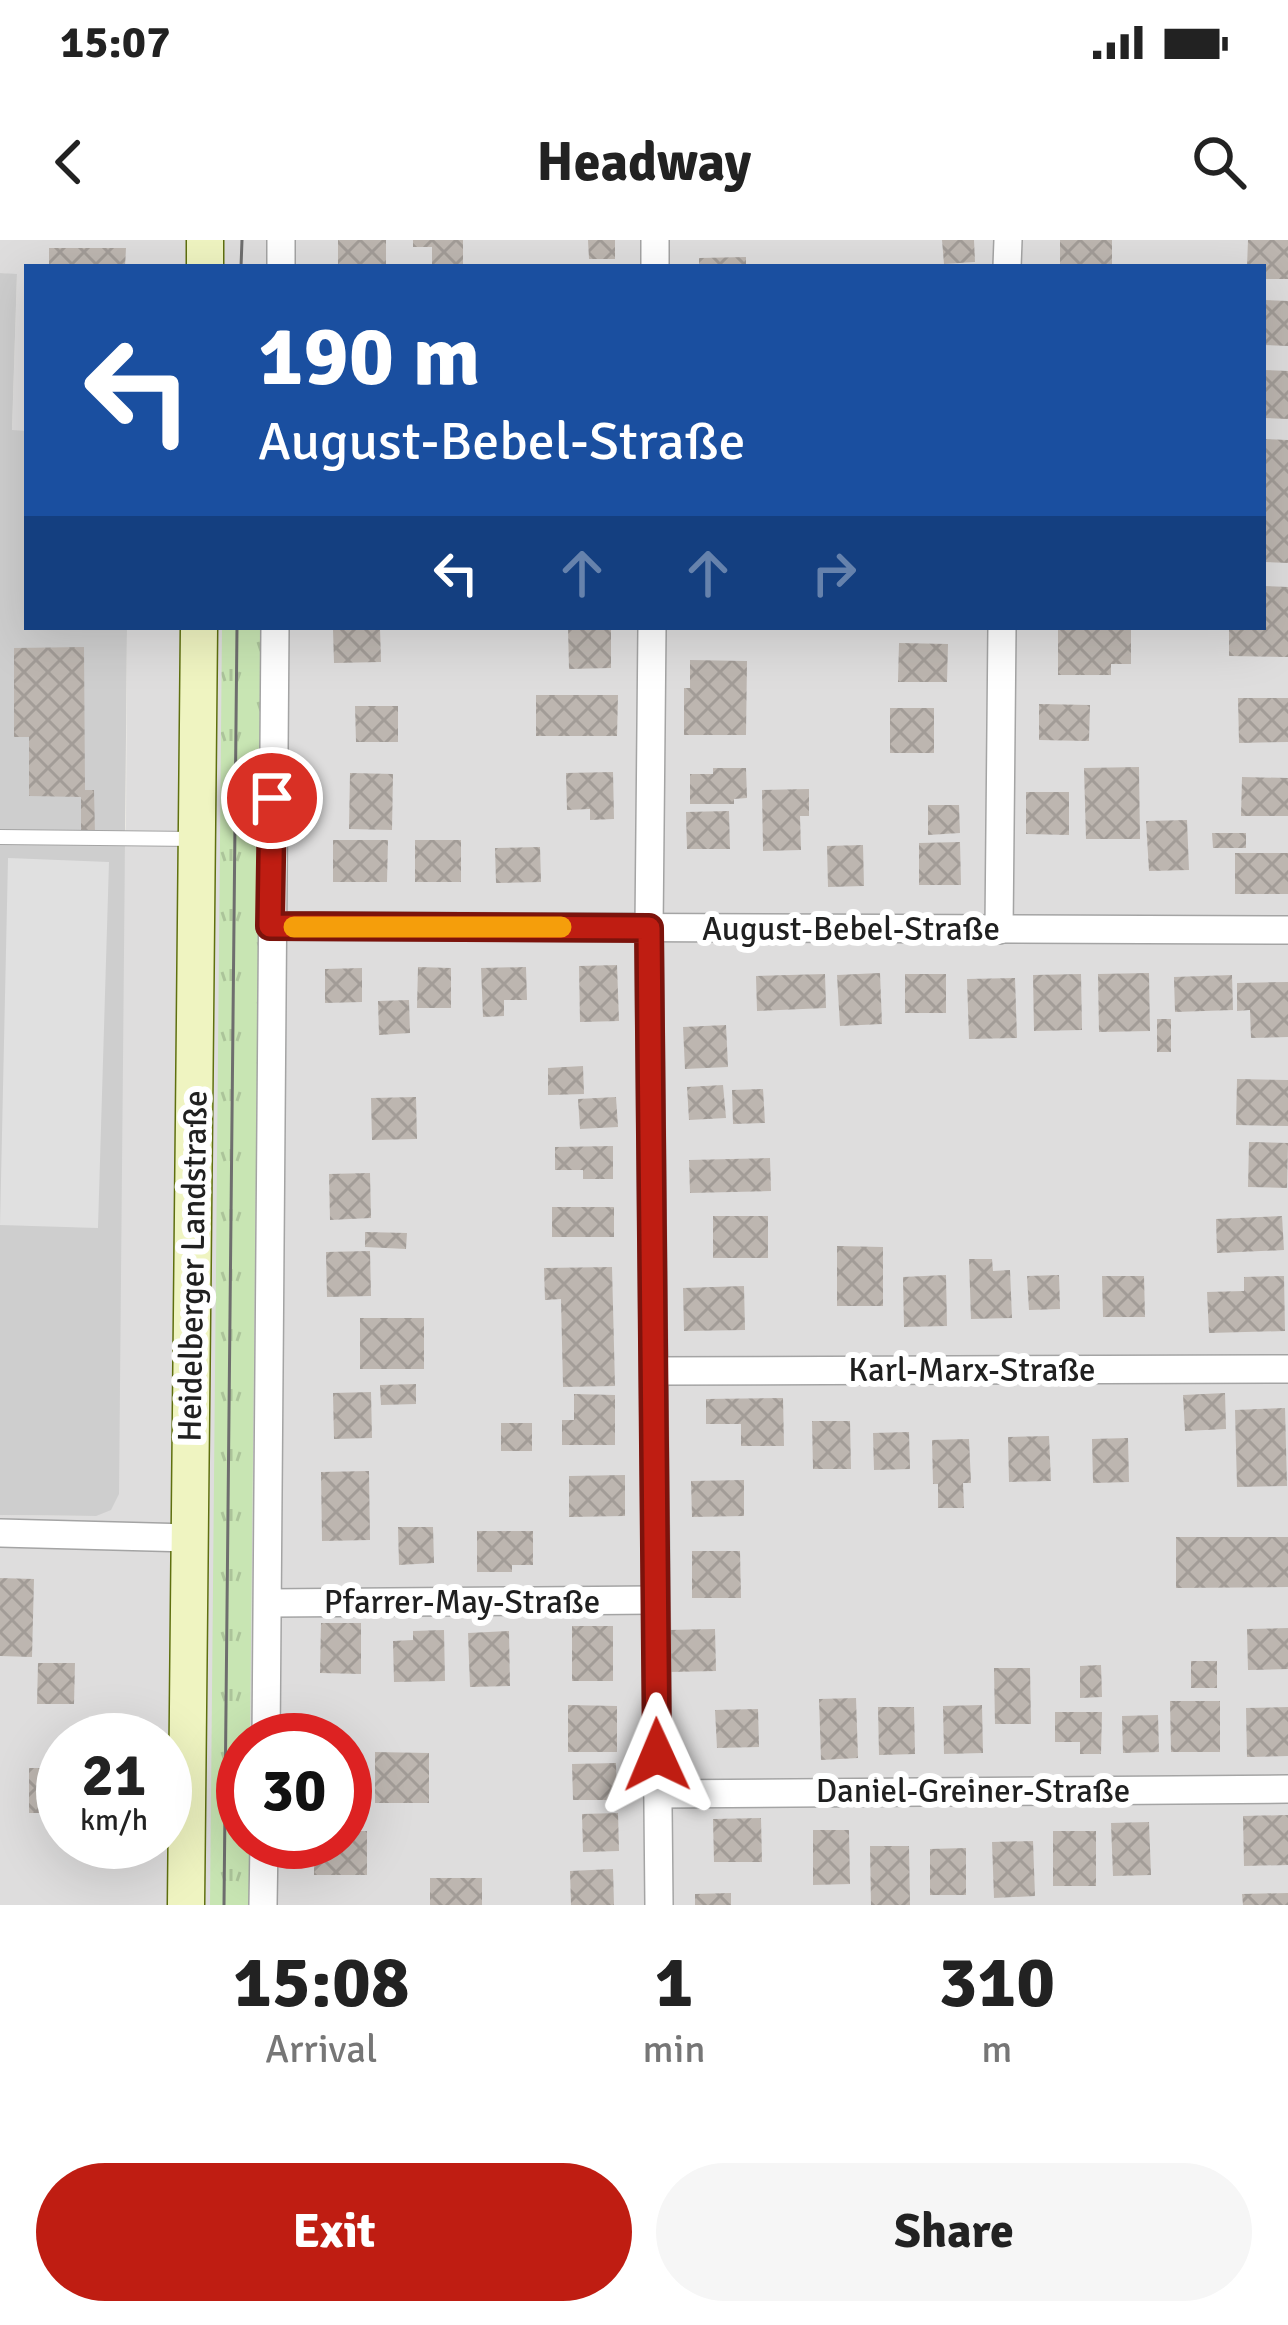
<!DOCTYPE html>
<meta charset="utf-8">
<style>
body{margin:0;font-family:Signika,sans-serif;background:#f6f6f6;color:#222;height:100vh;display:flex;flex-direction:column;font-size:45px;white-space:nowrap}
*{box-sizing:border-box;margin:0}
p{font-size:39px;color:#767676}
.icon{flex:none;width:66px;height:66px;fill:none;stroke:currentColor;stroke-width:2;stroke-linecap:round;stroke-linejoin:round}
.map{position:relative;height:1665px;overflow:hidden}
.details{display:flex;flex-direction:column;background:#fff;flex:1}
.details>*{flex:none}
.hud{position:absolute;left:24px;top:24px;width:1242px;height:366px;border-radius:0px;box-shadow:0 12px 48px #0002;background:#1a4fa0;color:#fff;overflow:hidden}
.speed{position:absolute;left:36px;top:1473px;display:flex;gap:24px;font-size:60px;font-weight:700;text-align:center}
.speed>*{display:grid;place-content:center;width:156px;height:156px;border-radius:50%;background:#fff;box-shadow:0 12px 48px #0002;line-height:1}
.speed small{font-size:30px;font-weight:400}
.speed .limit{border:18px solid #d22;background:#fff;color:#111}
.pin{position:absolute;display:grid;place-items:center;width:102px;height:102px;color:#fff;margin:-51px;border:6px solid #fff;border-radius:50%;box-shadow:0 3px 12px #0007}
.me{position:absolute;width:132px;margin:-66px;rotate:359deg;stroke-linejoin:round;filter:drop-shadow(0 0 9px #0008)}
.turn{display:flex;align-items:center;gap:42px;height:252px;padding:0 36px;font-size:54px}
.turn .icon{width:156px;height:156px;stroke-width:2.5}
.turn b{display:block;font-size:84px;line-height:102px}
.lanes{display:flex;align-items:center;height:114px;padding:0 36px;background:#0003;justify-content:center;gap:60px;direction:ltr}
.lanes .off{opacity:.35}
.eta{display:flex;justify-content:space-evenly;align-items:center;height:204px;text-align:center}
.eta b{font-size:72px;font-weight:700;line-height:84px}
.action{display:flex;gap:24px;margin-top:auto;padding:24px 36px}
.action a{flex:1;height:138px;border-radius:72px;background:#bf1d12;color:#fff;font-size:48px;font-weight:700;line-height:138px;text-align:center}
.action a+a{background:#f6f6f6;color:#222}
.status{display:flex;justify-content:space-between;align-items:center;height:84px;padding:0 60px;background:#fff;direction:ltr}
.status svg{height:33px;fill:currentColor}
header{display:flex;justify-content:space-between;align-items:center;height:156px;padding:0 36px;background:#fff;font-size:54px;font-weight:700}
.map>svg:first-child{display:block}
.residential{fill:#dedddd;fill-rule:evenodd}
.religious{fill:#cecece}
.grass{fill:url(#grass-tufts)}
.parking{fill:#e0e0e0}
.building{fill:url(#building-cross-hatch)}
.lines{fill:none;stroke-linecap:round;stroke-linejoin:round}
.lane-casing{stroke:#a4a4a4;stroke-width:16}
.street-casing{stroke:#a4a4a4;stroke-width:30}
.secondary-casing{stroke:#5f700f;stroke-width:39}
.lane{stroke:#fff;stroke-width:14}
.street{stroke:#fff;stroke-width:27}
.secondary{stroke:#eff4c1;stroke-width:36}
.tram{stroke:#6e6e6e;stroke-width:3}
.route-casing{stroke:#7c130c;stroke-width:30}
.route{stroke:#bf1d12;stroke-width:21}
.slow{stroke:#f59e0b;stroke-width:21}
.labels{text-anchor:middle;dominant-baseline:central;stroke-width:12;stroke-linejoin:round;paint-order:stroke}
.street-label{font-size:33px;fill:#202020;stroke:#fff}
</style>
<div class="status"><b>15:07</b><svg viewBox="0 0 49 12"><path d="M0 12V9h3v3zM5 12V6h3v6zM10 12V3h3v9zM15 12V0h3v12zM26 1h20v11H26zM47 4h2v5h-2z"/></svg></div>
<header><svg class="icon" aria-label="back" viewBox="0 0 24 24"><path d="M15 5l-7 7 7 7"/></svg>Headway<svg class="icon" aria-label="search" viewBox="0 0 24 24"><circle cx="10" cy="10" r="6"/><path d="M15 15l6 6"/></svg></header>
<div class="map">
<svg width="1288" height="1665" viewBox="0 0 1288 1665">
<defs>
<pattern id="grass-tufts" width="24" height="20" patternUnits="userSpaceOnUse" patternTransform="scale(3)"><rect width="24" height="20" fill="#c8e5b3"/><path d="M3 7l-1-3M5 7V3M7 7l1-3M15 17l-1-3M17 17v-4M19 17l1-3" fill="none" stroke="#acc49a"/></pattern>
<pattern id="building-cross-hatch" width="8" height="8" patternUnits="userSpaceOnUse" patternTransform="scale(3)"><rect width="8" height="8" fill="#bdb6b0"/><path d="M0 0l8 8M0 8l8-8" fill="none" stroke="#a29c97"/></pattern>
</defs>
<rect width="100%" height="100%" fill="#f0eee8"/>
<path class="residential" d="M0,0H1288V1665H0V1275L96,1276L126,584L127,387H1263V27H27V191H12L17,35L0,33ZM63,1500H165V1602H63ZM243,1500H345V1602H243Z"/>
<path class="religious" d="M0,33L17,34L12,190L27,191V387H127L119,1254L111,1270L96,1276L0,1275Z"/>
<path class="grass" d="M222,387H262L260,480L267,487L265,828L257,834L250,1500H243V1602H249V1665H210Z"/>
<path class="parking" d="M8,618L109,622L98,988L0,985Z"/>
<g class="building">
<rect x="338" y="0" width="48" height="27"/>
<path d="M413,0H463V27H432V7H413Z"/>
<path d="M588,0H615V19H589Z"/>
<path d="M942,0H974L975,22L944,24Z"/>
<rect x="1060" y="0" width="52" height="27"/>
<path d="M1248,0H1288V39H1263V27H1247Z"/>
<path d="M49,8H126L125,27H49Z"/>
<path d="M746,17V27H699V18Z"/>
<path d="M1263,60L1288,61V106L1263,105Z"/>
<path d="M1263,130L1288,131V179L1263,178Z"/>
<path d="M1263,199L1288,200V323L1263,322Z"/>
<path d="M1263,346L1288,347V417L1229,416V387H1263Z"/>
<path d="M568,387H611V428L569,429Z"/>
<path d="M1131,387V424H1111V435H1058V388Z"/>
<path d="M380,388L381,422L334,423L333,389Z"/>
<path d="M899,403L948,404L947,442H898Z"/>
<path d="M84,407L85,550H94L95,594H81V557L29,556V497H14V408Z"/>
<path d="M690,420L747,421L746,495H684V448H690Z"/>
<path d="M536,455H618L617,496H536Z"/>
<path d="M1238,458H1288V502L1239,503Z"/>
<path d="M1039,464L1090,465L1089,501L1039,500Z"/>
<path d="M355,466H398V502H356Z"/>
<rect x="890" y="468" width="44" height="45"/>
<path d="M1139,527L1140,599H1086L1084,528Z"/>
<path d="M713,528H746L747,558L734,559V564H690V534H713Z"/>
<path d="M613,532L614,579L590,580V569L567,570L566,533Z"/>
<path d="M350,533L393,534L392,590L349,589Z"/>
<path d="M1242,537L1288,538V576H1241Z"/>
<path d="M809,549V576H800L801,610L763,611L762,550Z"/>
<path d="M1026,552H1069V595L1026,594Z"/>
<path d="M928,565H959L960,593L928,595Z"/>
<path d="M729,571L730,609H687L686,572Z"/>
<path d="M1187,580L1189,630L1149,631L1146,581Z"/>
<path d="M1212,593H1246V608H1213Z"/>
<path d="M333,600H388L387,642H333Z"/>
<rect x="415" y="600" width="46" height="42"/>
<path d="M960,602L961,645H919V603Z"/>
<path d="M863,605L864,646L828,647L827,606Z"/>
<path d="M540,607L541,642L496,643L495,608Z"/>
<rect x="1235" y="613" width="53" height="41"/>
<path d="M617,725L619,781L580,782L579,726Z"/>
<path d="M418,727L451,728V768H417Z"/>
<path d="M526,727L527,760H504V776L483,777L481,728Z"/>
<path d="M362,728V762L325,763V729Z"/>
<path d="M880,733L882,784L840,786L837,735Z"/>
<path d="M1149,733L1150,791L1099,792L1098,734Z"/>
<path d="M825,734L826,768L757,771L756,736Z"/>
<rect x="905" y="734" width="41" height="39"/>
<path d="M1081,734L1082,790L1034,791L1033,735Z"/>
<path d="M1232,735L1233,770L1175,772L1174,737Z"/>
<path d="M1015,738L1017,798L969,799L967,739Z"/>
<path d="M1288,742V797L1251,798L1250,770L1237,771V743Z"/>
<path d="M409,760L410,793L379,795L378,761Z"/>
<rect x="1157" y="779" width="14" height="33"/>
<path d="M726,785L728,827L685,829L683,787Z"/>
<path d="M583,826L584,854L548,855V828Z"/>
<path d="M1237,839L1288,840V886L1236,885Z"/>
<path d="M723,845L726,878L689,880L687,847Z"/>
<path d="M763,849L765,883L733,884L732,850Z"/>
<path d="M416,857L417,899L372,900L371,858Z"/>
<path d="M616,857L618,887L580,889L578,859Z"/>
<path d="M1249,902L1288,903L1287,948L1248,947Z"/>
<path d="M613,906V939H583V930H555V907Z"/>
<path d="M770,918L771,951L690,953L689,920Z"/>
<path d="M370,933L371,978L330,980L329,934Z"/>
<rect x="552" y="967" width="62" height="30"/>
<rect x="713" y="976" width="55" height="42"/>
<path d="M1282,976L1284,1010L1217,1013L1216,979Z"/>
<path d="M365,992L407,993L406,1009L365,1007Z"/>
<path d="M837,1006L883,1007V1066H837Z"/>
<path d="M370,1011L371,1056L327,1057L326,1012Z"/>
<path d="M969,1019H992L993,1031L1010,1030L1012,1078L971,1079Z"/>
<path d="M612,1027L615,1146L563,1147L561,1059L545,1060L544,1028Z"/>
<path d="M946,1035L947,1086L904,1087L903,1037Z"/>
<path d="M1059,1035L1060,1069L1029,1070L1027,1036Z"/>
<path d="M1102,1036H1144L1145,1077H1103Z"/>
<path d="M1284,1036L1285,1091L1209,1093L1207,1052L1244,1051V1037Z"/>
<path d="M744,1046L745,1090L684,1091L683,1048Z"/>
<rect x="360" y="1078" width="64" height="51"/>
<path d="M416,1144V1164L381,1165L380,1145Z"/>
<path d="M371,1152L372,1198L334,1199L333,1153Z"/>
<path d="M1225,1153L1226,1189L1185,1191L1183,1155Z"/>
<path d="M574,1154L615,1155V1205H562V1180H574Z"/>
<path d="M783,1158L784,1206H741V1184H706V1159Z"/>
<path d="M1285,1168L1287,1246L1237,1247L1235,1170Z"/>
<path d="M812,1181H850L851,1229H813Z"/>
<rect x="501" y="1183" width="31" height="28"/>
<path d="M909,1192L910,1229L874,1230L873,1193Z"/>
<path d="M1049,1196L1051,1241L1009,1242L1008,1197Z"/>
<path d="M1128,1198L1129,1242L1093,1243L1092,1199Z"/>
<path d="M969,1199L971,1243H963L964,1268H938V1244H933L932,1200Z"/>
<path d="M369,1231L370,1300L322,1301L321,1232Z"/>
<path d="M625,1235V1276L569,1277V1236Z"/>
<path d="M744,1240V1276L692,1277L691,1241Z"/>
<path d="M398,1287H433L434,1323L399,1325Z"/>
<path d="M477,1291H533V1325H512V1332H477Z"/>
<path d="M1176,1297H1288V1347L1176,1348Z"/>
<path d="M692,1311H740L741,1358H692Z"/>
<path d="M0,1338L34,1339L32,1417L0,1416Z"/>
<path d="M321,1383H361V1434L320,1433Z"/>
<rect x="572" y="1386" width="41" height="55"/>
<path d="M1288,1388V1429L1248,1430L1247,1389Z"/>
<path d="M715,1389L716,1431L669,1432L668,1390Z"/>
<path d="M444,1390L445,1441L394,1442L393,1401L413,1400V1391Z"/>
<path d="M509,1391L510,1446L470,1447L468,1393Z"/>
<rect x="1191" y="1421" width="26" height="27"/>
<path d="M38,1423H75L74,1464H37Z"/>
<path d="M1101,1425L1102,1457L1080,1458V1426Z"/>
<path d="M994,1428H1030L1031,1484H995Z"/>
<path d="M856,1458L858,1518L821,1520L819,1459Z"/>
<path d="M1170,1461H1220V1512H1171Z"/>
<path d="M568,1465L617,1466V1512H568Z"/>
<path d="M982,1465L983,1513L944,1514L943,1466Z"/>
<path d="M878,1467H914L915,1514L879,1515Z"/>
<path d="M1288,1467V1516L1247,1517L1246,1468Z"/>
<path d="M758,1469L759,1507L717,1508L715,1470Z"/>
<path d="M1055,1472H1102L1101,1514H1080V1502H1055Z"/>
<path d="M1158,1475L1159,1512L1123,1513L1122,1476Z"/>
<path d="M375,1512L429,1513V1563H375Z"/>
<path d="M616,1523L617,1560H573L572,1524Z"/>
<rect x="29" y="1528" width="34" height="45"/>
<path d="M618,1573L619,1611L583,1612L582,1574Z"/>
<path d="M1288,1575V1625L1244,1626L1243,1576Z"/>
<path d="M761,1578L762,1622H714L713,1579Z"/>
<path d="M1149,1582L1151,1635L1113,1636L1111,1583Z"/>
<path d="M813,1590H849L850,1644L813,1645Z"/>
<path d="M345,1591H367V1635H314V1610H319V1602H345Z"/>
<rect x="1053" y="1591" width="43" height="55"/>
<path d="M1033,1601L1035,1656L994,1658L992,1602Z"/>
<path d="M870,1606H909L910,1665H871Z"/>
<path d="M966,1608V1655H930V1609Z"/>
<path d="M613,1629L614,1665H571L570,1631Z"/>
<rect x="430" y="1638" width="52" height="27"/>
<path d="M731,1653V1665H695V1654Z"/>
<path d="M1288,1653V1665H1243L1242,1654Z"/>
</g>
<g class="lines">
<defs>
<path id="lane" d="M0,597L196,599"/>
<g id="street">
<path d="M281,27V0"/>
<path d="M655,27V0"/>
<path d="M1007,27L1008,0"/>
<path d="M652,387L649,688L659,1665"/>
<path d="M270,686L1288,690"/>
<path d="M999,690L1002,387"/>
<path d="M655,1131L1288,1129"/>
<path d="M0,1293L190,1298"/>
<path d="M270,1363L654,1360"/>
<path d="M266,1500L275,387"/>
<path d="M658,1554L1288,1549"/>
<path d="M263,1665L264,1602"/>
</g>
<g id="secondary">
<path d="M205,27V0"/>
<path d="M186,1665L199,387"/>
</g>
</defs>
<use href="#lane" class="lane-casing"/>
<use href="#street" class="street-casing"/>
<use href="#secondary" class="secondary-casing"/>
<use href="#lane" class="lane"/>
<use href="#street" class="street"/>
<use href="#secondary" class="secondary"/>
<g class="tram">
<path d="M241,27L242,0"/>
<path d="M224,1665L237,387"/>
</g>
</g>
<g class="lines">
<defs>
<path id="route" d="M272,558L270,686L649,688L657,1515"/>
</defs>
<use href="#route" class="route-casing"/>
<use href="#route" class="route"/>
<path class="slow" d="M294,687H561"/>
</g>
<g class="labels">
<g class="street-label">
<text x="851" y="689">August-Bebel-Straße</text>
<text transform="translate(193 1026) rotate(-89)">Heidelberger Landstraße</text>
<text x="972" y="1130">Karl-Marx-Straße</text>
<text x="462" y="1362">Pfarrer-May-Straße</text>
<text x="973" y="1551">Daniel-Greiner-Straße</text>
</g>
</g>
</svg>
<div class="speed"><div>21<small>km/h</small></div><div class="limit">30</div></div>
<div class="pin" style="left:272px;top:558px;background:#d93025"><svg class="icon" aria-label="arrive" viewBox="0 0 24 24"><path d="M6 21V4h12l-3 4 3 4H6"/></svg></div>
<svg class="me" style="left:657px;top:1515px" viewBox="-20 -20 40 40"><path d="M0-17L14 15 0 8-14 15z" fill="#bf1d12" stroke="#fff" stroke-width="4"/></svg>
<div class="hud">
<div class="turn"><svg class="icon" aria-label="left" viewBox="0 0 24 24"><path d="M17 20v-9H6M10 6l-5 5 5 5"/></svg><div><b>190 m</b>August-Bebel-Straße</div></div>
<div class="lanes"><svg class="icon" aria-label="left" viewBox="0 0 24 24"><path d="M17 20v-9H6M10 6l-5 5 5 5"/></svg><svg class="icon off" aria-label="ahead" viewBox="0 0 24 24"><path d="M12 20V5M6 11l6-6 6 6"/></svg><svg class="icon off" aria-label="ahead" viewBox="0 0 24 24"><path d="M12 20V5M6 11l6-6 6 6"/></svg><svg class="icon off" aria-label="right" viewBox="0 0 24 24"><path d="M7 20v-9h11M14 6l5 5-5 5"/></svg></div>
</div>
</div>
<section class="details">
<div class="eta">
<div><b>15:08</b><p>Arrival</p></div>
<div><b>1</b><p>min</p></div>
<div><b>310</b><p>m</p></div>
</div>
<div class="action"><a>Exit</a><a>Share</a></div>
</section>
